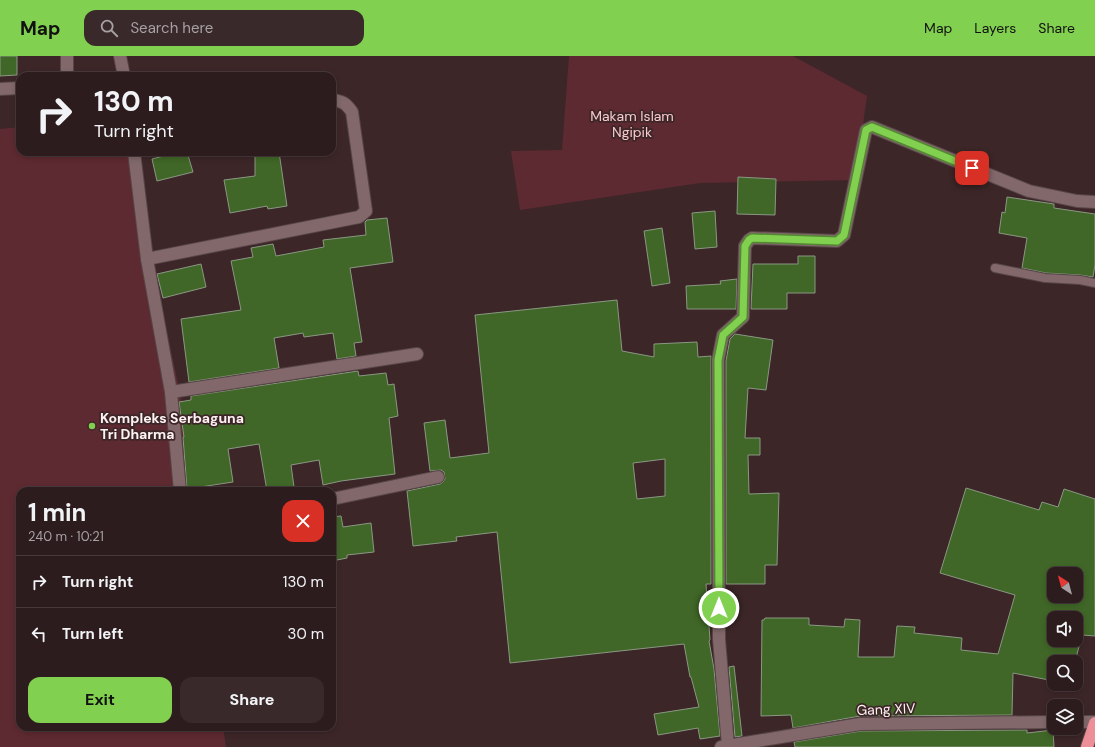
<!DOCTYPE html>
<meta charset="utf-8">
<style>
body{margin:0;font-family:"DM Sans",sans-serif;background:#39292b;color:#f1f3f6;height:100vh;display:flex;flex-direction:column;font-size:15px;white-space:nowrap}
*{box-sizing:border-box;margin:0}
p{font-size:13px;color:#a7a1a4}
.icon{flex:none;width:22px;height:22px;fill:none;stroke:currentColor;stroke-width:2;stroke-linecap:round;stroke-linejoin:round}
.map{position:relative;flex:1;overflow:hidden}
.details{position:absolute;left:16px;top:431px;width:320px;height:244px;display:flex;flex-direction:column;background:#2d1c1e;border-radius:12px;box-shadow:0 2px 6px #0003,0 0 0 1px #483a3c}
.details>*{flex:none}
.hud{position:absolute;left:16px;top:16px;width:320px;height:84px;border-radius:12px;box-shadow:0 2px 6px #0003,0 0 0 1px #483a3c;background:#2d1c1e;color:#f1f3f6;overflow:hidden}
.needle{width:26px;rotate:324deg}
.buttons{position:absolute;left:1047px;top:511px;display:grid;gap:8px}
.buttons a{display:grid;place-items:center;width:36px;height:36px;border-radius:8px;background:#2d1c1e;box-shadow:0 2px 6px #0003,0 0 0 1px #483a3c;font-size:20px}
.pin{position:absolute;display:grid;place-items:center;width:34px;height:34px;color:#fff;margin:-17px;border-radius:8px;box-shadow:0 2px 6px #0006}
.me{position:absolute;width:44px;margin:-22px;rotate:0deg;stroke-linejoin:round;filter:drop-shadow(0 0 3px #0008)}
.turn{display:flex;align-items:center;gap:14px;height:84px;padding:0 12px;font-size:18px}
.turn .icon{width:52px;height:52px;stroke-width:2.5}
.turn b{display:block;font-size:28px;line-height:34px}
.round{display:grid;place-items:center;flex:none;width:42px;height:42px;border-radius:12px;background:#39292b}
.overview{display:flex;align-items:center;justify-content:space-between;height:68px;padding:0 12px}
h1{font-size:24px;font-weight:700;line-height:30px}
.button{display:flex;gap:8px;margin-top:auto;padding:8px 12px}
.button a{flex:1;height:46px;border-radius:12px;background:#82d04f;color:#111;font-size:16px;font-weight:700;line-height:46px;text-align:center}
.button a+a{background:#39292b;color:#f1f3f6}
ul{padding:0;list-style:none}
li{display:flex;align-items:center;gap:12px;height:52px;padding:0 12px;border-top:1px solid #483a3c}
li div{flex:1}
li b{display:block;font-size:15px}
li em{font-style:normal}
header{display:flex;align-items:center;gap:24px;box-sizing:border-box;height:56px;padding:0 20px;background:#82d04f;color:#111}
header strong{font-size:19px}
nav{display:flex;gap:22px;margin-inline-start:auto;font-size:14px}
.search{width:280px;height:36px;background:#39292b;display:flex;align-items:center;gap:10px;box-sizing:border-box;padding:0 14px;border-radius:12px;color:#a7a1a4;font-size:15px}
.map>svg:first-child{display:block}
.green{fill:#5e2a31}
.building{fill:#406727;stroke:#8a9883;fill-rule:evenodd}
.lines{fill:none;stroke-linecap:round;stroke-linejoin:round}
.lane-casing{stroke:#574547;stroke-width:10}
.street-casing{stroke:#574547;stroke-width:14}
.highway-casing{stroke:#574547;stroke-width:14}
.lane{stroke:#82686a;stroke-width:8}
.street{stroke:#82686a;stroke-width:12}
.highway{stroke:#ec8f99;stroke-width:12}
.route-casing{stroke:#548733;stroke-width:10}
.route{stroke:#82d04f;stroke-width:7}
.poi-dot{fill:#82d04f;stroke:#3c2628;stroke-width:1.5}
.labels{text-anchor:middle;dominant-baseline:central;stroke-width:3.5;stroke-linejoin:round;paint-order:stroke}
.park-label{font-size:14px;fill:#f8c9cd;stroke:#3c2628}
.poi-label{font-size:14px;font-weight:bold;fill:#fef2f2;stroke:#3c2628;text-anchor:start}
.street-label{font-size:14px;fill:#fef2f2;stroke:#3c2628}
</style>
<header>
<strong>Map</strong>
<div class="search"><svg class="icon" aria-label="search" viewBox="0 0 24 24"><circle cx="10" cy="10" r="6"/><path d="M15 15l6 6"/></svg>Search here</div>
<nav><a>Map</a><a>Layers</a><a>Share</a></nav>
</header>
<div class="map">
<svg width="1095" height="691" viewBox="0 0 1095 691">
<rect width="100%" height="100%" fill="#3c2628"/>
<g class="green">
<path d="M569,0H793L867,40L855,124L700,127L520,154L511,95L562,94Z"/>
<path d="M20,71V96H128L182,346L192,435H20V671H223L226,691H0V73Z"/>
</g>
<g class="building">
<path d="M0,0H17V19L0,20Z"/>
<path d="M179,96H187L193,116L157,125L152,103Z"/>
<path d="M255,96H279L287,150L268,153L267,150L230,157L224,124L255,120Z"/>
<path d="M738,121L776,123L775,159L737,158Z"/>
<path d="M1007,141L1054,148V152L1095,158V209L1093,221L1080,219L1046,217L1022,212L1027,182L999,177L1002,156L1005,157Z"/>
<path d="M715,155L717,191L695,193L692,157Z"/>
<path d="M387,162L393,206L350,212L362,286L354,287L356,300L337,303L333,277L304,281L303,277L274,282L279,312L189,326L181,263L241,254L231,205L253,201L251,192L273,188L276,200L324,191L323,184L366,179L365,166L367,164Z"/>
<path d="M662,172L670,227L652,230L644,175Z"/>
<path d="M798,200H815V237H787V253H751L753,208H798Z"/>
<path d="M201,208L206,231L163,242L157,218Z"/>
<path d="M737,223L736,253H687L686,230L721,228L720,225Z"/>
<path d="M617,244L622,295L654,301V288L697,286L698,301L711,300V528H706L710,584L709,585L714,613L720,680L700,683L698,672L658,679L654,658L699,651L691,621H690L684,588L510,607L497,476L456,481L457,485L413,490L407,435L440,428L443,426L445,423L444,416L441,414L430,415L424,367L445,364L450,402L489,397L475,259ZM665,403V440L637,443L633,407Z"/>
<path d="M735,278L773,284L766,334L748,332L745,382H760V399H748L749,438L779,437L777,509H765V528H726V305L730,283Z"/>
<path d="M358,315L359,320L386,317L388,329L394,328L398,360L389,362L395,418L341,425L323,429L319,404L291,409L294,431L267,435L259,388L228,393L233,426L187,433L183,381H184L179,346L191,344V340Z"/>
<path d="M966,432L1039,454L1042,446L1058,451L1064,433L1095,443V580L1082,579L1075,606H1054V625L1013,617L1012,659L860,660L793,672L791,659L761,660L762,564H764L765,562H809V569L844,571L845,563L860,564L858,601H894L897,570L915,571L914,577L962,582L961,594L998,598L1015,539L940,517ZM1054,518H1076V540H1054ZM1054,562H1076V584H1054Z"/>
<path d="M341,460L343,471L371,467L374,496L347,499V502L332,505V461Z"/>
<path d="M734,610L742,680L735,681L729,611Z"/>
<path d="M1027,674V677L1053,674L1054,691H795L794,686L861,675Z"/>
</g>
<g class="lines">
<defs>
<path id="lane" d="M995,212L1045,222L1080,224L1095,227"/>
<g id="street">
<path d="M120,0L124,20"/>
<path d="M67,20V0"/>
<path d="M0,33L20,32"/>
<path d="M134,96L147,203L171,336L180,435"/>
<path d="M147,203L359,161L366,155L352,56C346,47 342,45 332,44"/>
<path d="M171,336L417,298"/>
<path d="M332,443L438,421"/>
<path d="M1076,666H1095"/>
<path d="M728,690L719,583L718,304L723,279L743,261L745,190L749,184L752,182L837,185L844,179L866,74L872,71L1029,135L1077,145L1095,146"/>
<path d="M721,691L860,668L1054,666"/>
</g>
<path id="highway" d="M1087,691L1095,667"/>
</defs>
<use href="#lane" class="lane-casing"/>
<use href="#street" class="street-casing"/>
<use href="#highway" class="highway-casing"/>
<use href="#lane" class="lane"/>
<use href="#street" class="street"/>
<use href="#highway" class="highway"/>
</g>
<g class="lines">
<defs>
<path id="route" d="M719,552L718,304L723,279L743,261L745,190L749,184L752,182L837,185L844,179L866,74L872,71L972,112"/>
</defs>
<use href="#route" class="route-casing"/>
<use href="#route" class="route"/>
</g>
<circle class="poi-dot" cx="92" cy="370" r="4"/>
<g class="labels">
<g class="park-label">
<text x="632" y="60">Makam Islam<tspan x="632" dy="16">Ngipik</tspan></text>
</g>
<g class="poi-label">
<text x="100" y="362">Kompleks Serbaguna<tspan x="100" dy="16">Tri Dharma</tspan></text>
</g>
<g class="street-label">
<text transform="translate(886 653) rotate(-2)">Gang XIV</text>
</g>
</g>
</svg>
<div class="buttons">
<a><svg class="needle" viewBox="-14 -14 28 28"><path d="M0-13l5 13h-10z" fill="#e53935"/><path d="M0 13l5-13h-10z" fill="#a7a1a4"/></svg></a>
<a><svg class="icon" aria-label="sound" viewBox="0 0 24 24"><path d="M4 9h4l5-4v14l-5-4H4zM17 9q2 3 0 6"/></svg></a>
<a><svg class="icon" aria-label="search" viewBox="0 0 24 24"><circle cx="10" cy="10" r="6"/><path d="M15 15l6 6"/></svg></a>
<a><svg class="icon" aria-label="layers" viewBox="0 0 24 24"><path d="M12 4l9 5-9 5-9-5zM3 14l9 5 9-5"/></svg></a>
</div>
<div class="pin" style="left:972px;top:112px;background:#d93025"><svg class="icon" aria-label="arrive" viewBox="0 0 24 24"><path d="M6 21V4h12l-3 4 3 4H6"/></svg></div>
<svg class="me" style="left:719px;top:552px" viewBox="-20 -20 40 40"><circle r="17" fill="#82d04f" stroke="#fff" stroke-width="3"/><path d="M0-11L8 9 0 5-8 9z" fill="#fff"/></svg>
<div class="hud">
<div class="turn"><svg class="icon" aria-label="right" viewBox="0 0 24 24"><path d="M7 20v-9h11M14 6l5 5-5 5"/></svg><div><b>130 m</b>Turn right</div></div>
</div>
<section class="details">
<div class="overview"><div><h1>1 min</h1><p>240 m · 10:21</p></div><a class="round" style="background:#d93025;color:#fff"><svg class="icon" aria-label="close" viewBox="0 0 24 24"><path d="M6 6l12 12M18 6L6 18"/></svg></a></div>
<ul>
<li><svg class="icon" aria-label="right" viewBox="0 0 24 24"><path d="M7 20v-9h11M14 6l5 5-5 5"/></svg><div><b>Turn right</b></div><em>130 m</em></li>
<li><svg class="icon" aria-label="left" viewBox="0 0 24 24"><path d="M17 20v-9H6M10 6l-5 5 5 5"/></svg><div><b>Turn left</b></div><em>30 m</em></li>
</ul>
<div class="button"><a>Exit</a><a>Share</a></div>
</section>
</div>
